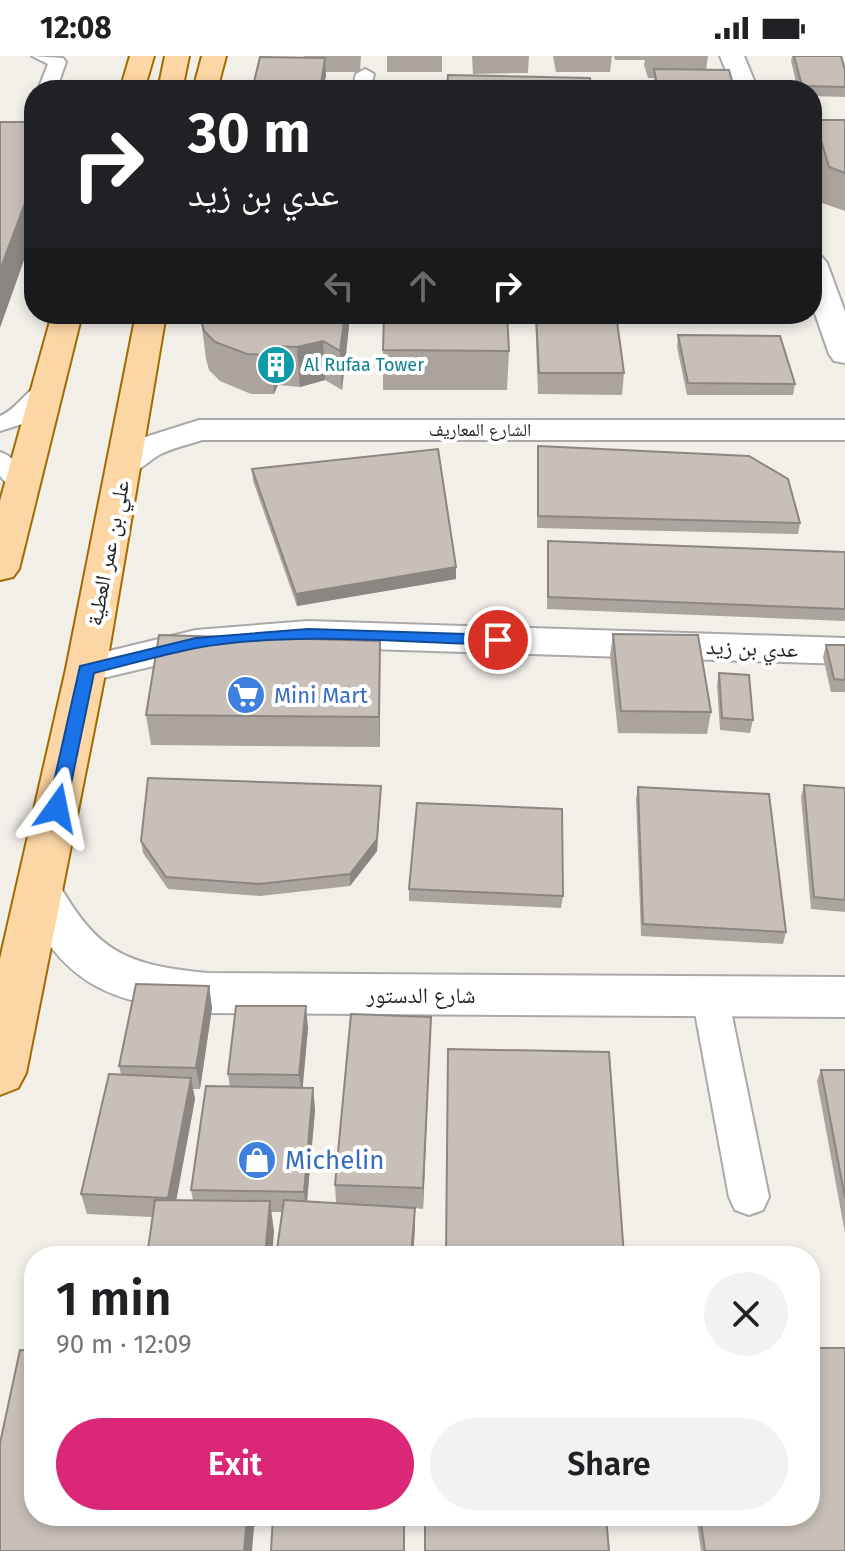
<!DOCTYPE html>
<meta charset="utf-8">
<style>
body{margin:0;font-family:"Fira Sans","Noto Naskh Arabic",sans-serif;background:#f2f2f2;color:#202124;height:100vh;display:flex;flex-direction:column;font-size:30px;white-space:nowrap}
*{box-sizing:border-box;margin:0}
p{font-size:26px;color:#757577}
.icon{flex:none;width:44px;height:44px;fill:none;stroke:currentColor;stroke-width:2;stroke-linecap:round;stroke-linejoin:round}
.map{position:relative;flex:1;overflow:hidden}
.panel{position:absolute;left:24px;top:1190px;width:796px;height:280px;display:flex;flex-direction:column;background:#fff;border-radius:32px;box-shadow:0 4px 12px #0003}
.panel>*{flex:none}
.hud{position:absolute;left:24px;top:24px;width:798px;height:244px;border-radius:32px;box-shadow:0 4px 12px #0003;background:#202124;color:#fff;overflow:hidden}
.pin{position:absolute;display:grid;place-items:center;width:68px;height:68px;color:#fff;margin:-34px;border:4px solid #fff;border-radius:50%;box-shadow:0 2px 8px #0007}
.me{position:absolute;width:88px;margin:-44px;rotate:12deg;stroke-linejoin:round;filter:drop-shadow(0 0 6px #0008)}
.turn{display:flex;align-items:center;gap:28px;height:168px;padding:0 32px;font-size:36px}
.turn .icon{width:104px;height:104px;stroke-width:2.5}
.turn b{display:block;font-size:56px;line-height:68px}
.lanes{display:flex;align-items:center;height:76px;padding:0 32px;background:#0003;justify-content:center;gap:40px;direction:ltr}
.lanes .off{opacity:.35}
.round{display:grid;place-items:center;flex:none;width:84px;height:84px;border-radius:42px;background:#f2f2f2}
.summary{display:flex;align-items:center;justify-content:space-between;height:136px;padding:0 32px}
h1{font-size:48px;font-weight:600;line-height:60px}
.primary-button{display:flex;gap:16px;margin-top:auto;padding:16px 32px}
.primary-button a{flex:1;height:92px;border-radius:48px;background:#db2777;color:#fff;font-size:32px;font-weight:600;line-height:92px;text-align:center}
.primary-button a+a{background:#f2f2f2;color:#202124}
.status{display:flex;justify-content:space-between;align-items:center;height:56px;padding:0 40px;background:#fff;direction:ltr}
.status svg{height:22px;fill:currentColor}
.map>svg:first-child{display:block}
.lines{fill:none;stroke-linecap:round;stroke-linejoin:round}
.service-casing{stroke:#a9a9a9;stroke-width:4}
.minor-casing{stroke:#a9a9a9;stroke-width:4}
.primary-casing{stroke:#a06b00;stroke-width:4}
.service{fill:#fff;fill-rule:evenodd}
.minor{fill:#fff;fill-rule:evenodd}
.primary{fill:#fcd6a4;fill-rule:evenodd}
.wall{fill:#aba49e}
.shaded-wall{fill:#8b8681}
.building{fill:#c7bfb8;stroke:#8b8681;stroke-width:2}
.route{fill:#1a73e8;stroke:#114b97;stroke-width:2}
.labels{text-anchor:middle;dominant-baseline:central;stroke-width:8;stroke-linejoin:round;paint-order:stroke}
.far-culture-label{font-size:18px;fill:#0d838f;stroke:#fff;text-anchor:start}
.far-street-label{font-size:18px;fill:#222;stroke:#fff}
.street-label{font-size:22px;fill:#222;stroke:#fff}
.shop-label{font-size:22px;fill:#366cbe;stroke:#fff;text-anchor:start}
.near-shop-label{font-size:26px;fill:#366cbe;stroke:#fff;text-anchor:start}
</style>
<div class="status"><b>12:08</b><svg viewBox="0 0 49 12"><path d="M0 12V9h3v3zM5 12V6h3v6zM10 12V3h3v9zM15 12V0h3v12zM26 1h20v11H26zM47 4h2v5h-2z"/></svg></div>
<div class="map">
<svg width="845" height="1495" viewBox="0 0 845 1495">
<rect width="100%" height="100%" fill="#f2efe9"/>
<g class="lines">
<defs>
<g id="service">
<path d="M32,0L63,2L66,6L56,34H38L48,8Z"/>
<path d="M365,13L374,18L370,34H352L356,18Z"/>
<path d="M46,326L54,328L58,333L54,338L25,367L0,375V360C18,353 27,331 46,326Z"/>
<path d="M0,396C14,400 25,417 34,429L30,434H12L0,420Z"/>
<path d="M710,926L723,930L728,940L769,1141L763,1154L749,1159L735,1154L729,1141L692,940L697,930Z"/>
</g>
<g id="minor">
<path d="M720,0H744L758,34H734Z"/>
<path d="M812,198L822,201L827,207L845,256V307L834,305L829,298L812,249Z"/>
<path d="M199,364H845V384H202C188,389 171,392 159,399C141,410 135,422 113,416L108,409L136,384Z"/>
<path d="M308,565L845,582V608L308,591L196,600L86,626L72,622L66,613L72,604L196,574Z"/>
<path d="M40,817L56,823C97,897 126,909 208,917L845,921V961L208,957C105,946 64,930 17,835L24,823Z"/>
</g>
<g id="primary">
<path d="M130,0H154L144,34H120Z"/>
<path d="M165,0H189L182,34H158Z"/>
<path d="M202,0H226L217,34H193Z"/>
<path d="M52,258H82L19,513L13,521L0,524V445Z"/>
<path d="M136,258H166L106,613L26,1017L18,1032L0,1039V903L66,613Z"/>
</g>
</defs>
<use href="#service" class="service-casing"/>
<use href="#minor" class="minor-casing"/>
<use href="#primary" class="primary-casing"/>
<use href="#service" class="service"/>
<use href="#minor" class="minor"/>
<use href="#primary" class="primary"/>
</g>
<g class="wall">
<path d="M304,0H361L360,16H325L326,20L304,1Z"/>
<rect x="387" y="0" width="55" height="16"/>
<path d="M472,0H529L528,17L473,18Z"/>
<path d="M553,0H612L610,16H556Z"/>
<path d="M614,0H708L706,14L734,32L733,34H655L654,22H648L644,9L645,4H615Z"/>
<path d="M792,0H841L845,14V41L812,40V34H798L791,5Z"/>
<path d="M815,64H845V155L822,147L812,111V81Z"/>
<path d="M218,258H348L349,270L342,334L325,324L300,331L278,329L274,338H251L220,325L209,314L206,303L201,264L218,262Z"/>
<path d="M535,258H649L648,262H617L624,317L622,339L538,338Z"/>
<path d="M678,279L795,328L793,339H687L677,291Z"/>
<path d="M383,294L509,295L507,334H383Z"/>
<path d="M538,390L800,467L798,478L537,472Z"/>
<path d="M252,413L456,523L297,550L253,425Z"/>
<path d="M548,485L845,496V565L547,553Z"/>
<path d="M613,578L711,656L707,678L618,677L610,600Z"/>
<path d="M380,585V691L151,689L146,659Z"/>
<path d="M826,589H845V636H831L823,601Z"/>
<path d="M719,617L753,664L750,677L720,674L717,629Z"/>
<path d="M804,729L845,732V856L811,853L801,741Z"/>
<path d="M381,730L377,795L350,830L260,840L168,833L143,797L141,785Z"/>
<path d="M638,731L786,876L783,888L641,880L636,743Z"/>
<path d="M409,833L563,840L561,852L409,845Z"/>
<path d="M209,930L212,952L200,1033H193L195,1043L176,1144H193L191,1134L230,1031L228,1018L308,972L302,1032H313L315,1054L307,1146L336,1147L335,1129L431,961L423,1153L415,1152V1173L283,1156H271L274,1176L152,1161L87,1158L81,1138L121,1018L119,1010Z"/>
<path d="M821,1014H845V1177L817,1025Z"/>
<path d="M696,1460H810L845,1495H701Z"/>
</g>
<g class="shaded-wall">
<path d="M325,2L326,20L323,34H320Z"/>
<path d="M34,123V176L0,272V214Z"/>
<path d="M345,258H348L349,270L342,334L340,295Z"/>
<path d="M323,285L325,324L300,331L297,291Z"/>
<path d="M275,290L278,329L274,338L271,299Z"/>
<path d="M456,511V523L297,550L296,538Z"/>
<path d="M380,585V691L379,661Z"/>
<path d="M381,730L377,795L350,830V818Z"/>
<path d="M209,930L212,952L200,1033L196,1012Z"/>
<path d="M306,950L308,972L302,1040L299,1019Z"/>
<path d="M431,961L430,982L423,1153V1132Z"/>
<path d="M191,1022L195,1043L173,1162L168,1142Z"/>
<path d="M313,1032L315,1054L306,1156L304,1136Z"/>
<path d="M270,1145L274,1176L272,1200H265Z"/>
<path d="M415,1152V1173L413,1200H411Z"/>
<path d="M247,1460H255L252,1495H244Z"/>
</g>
<g class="building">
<path d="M794,0H841L845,14V31L802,30Z"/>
<path d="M260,1L325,2L320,34H252Z"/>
<path d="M654,13L729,14L734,32L729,34H658Z"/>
<path d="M448,19L590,22L591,34H447Z"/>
<path d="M815,64H845V117L829,111Z"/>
<path d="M0,66H34V123L0,214Z"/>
<path d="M221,258H345L340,295L323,285L297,291L275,290L271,299L247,298L215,286L204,275L201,264L220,262Z"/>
<path d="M384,258H507L509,295L383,294Z"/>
<path d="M536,258H616L624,317H539Z"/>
<path d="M678,279L780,280L795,328L688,327Z"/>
<path d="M538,390L749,400L788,423L800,467L538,460Z"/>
<path d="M438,393L456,511L296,538L252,413Z"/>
<path d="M548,485L845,496V553L548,541Z"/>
<path d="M613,578L698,579L711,656L621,655Z"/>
<path d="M159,579L380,585L379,661L146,659Z"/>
<path d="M826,589H845V624L834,623Z"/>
<path d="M719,617L749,619L753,664L722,662Z"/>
<path d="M148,722L381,730L377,783L350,818L259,828L166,821L141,785Z"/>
<path d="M804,729L845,732V844L814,841Z"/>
<path d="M638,731L769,738L786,876L643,868Z"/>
<path d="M417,747L562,753L563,840L409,833Z"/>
<path d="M136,928L209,930L196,1012L119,1010Z"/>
<path d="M236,950H306L299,1019L228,1018Z"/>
<path d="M351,958L431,961L423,1132L335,1129Z"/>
<path d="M448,993L609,996L624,1200H446Z"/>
<path d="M821,1014H845V1142Z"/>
<path d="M109,1018L191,1022L168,1142L81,1138Z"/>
<path d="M206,1030L313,1032L304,1136L191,1134Z"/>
<path d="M155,1144L270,1145L265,1200H147Z"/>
<path d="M284,1144L415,1152L411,1200H276Z"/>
<path d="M810,1292H845V1495H705L700,1460H810Z"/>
<path d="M20,1294L34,1295V1460H247L244,1495H0V1387Z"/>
<path d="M273,1460H404V1495H271Z"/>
<path d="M425,1460H606L609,1495H425Z"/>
</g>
<path class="route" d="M308,573L498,579L506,584L498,589C398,586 294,575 196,592C161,599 127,609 94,617L66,752L57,759L51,757L48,752L80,610L196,582Z"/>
<defs>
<symbol id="building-disc" viewBox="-11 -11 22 22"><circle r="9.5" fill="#0f9aa8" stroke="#fff"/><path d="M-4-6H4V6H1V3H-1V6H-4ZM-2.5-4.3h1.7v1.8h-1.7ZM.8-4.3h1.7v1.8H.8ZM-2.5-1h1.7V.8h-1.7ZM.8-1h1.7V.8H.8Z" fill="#fff"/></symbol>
<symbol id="supermarket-disc" viewBox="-11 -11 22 22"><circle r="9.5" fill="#3f7fe0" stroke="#fff"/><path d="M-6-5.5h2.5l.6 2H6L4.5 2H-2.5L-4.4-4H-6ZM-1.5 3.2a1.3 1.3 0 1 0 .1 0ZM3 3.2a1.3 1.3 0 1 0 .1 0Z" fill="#fff"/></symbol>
<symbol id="shop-disc" viewBox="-11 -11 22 22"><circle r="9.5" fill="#3f7fe0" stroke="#fff"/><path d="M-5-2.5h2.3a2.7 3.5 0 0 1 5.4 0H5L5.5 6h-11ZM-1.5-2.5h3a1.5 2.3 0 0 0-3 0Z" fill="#fff"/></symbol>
</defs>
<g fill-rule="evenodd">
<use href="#building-disc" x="254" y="287" width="44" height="44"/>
<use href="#supermarket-disc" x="224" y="617" width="44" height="44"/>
<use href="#shop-disc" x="235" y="1082" width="44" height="44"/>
</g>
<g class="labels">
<g class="far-culture-label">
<text x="304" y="309">Al Rufaa Tower</text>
</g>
<g class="far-street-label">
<text x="480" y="374">الشارع المعاريف</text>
</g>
<g class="street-label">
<text transform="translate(108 497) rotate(-79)">علي بن عمر العطية</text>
<text transform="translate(752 592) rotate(2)">عدي بن زيد</text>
<text x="421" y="939">شارع الدستور</text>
</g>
<g class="shop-label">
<text x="274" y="639">Mini Mart</text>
</g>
<g class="near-shop-label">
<text x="285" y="1104">Michelin</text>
</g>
</g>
</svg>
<div class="pin" style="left:498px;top:584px;background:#d93025"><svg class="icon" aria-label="arrive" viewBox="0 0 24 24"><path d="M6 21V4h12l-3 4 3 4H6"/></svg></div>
<svg class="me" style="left:57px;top:752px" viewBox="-20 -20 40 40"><path d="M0-17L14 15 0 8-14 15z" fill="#1a73e8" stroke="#fff" stroke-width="4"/></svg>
<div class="hud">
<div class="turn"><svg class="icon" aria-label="right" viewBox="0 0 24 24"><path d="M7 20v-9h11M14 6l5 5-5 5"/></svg><div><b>30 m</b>عدي بن زيد</div></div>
<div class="lanes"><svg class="icon off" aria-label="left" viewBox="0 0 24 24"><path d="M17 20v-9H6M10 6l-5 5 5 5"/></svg><svg class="icon off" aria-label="ahead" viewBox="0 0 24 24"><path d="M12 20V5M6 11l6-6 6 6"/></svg><svg class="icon" aria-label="right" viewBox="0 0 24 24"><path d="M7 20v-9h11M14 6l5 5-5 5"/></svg></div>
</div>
<section class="panel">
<div class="summary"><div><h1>1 min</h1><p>90 m · 12:09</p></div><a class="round"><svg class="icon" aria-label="close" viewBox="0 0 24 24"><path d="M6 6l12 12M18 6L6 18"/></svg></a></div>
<div class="primary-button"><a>Exit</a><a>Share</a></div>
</section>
</div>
